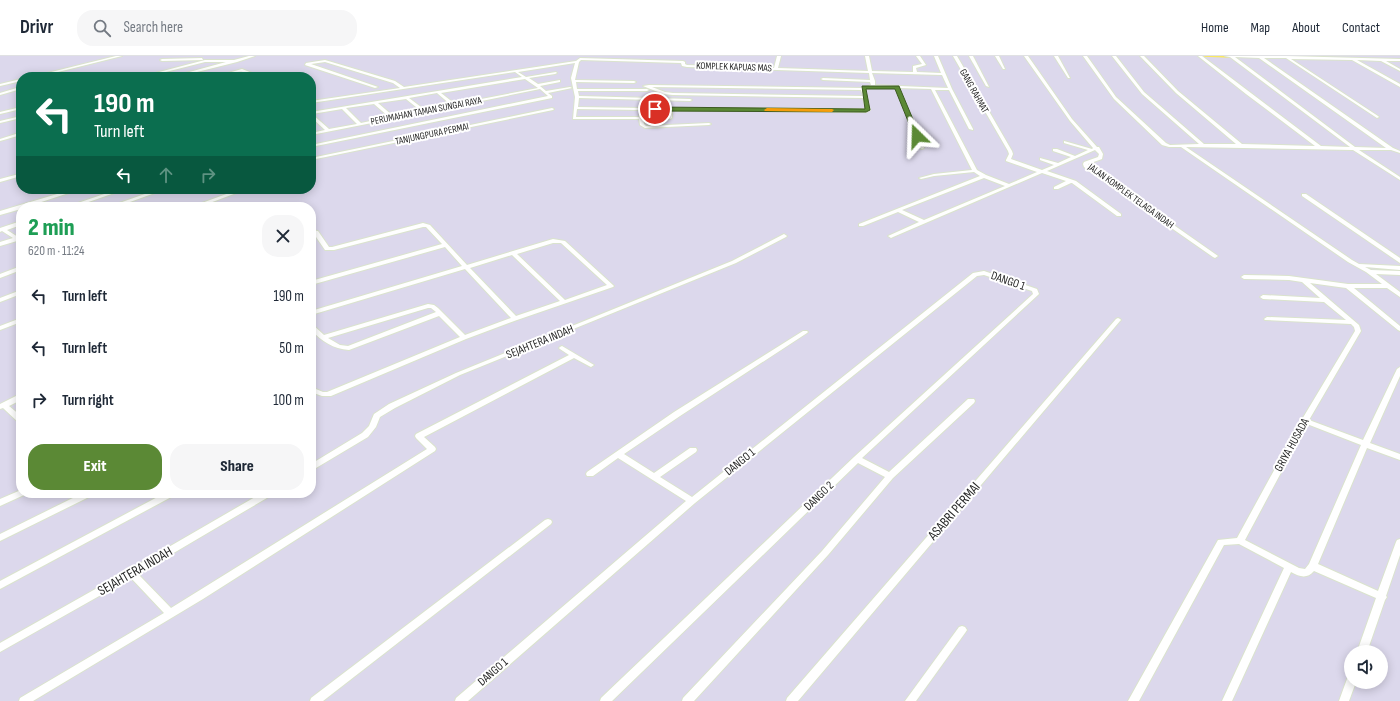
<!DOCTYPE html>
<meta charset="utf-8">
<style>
body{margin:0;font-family:"Sofia Sans Condensed",sans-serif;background:#f6f6f7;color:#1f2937;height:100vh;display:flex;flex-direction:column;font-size:15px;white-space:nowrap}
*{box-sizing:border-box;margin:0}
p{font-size:13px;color:#747a83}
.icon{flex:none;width:22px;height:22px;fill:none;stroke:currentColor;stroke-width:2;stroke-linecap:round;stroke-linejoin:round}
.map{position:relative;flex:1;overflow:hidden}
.details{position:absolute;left:16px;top:146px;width:300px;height:296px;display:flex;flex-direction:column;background:#fff;border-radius:16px;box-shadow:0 2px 10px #0003}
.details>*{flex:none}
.guide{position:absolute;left:16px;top:16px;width:300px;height:122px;border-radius:16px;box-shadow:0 2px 10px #0003;background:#0b6e4f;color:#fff;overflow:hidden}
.tools{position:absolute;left:1344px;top:589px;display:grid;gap:8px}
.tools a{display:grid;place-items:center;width:44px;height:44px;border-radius:50%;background:#fff;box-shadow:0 2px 10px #0003;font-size:20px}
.pin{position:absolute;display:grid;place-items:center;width:34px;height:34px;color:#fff;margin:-17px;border:2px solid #fff;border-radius:50%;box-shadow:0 1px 4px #0007}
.me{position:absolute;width:44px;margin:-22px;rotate:338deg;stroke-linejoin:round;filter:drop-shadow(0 0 3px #0008)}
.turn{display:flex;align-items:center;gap:14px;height:84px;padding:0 12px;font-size:18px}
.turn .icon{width:52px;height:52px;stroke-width:2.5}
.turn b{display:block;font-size:28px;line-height:34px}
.lanes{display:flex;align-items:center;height:38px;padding:0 12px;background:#0003;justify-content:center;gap:20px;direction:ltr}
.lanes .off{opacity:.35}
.round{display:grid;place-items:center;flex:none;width:42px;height:42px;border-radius:16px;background:#f6f6f7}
.summary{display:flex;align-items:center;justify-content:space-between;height:68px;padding:0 12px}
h1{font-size:24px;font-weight:800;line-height:30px;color:#1e9e55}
.action{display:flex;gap:8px;margin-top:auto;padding:8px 12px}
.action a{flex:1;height:46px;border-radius:16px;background:#5b8935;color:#fff;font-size:16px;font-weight:800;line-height:46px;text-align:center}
.action a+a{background:#f6f6f7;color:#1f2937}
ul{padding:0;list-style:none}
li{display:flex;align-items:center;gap:12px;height:52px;padding:0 12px}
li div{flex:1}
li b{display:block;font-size:15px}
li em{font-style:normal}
header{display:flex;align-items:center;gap:24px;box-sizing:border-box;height:56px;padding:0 20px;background:#fff;border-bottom:1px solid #e0e1e3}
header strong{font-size:19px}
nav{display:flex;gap:22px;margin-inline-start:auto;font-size:14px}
.search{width:280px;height:36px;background:#f6f6f7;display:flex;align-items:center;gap:10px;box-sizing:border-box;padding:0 14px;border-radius:16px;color:#747a83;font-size:15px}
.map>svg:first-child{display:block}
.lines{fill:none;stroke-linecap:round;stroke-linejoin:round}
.stream{stroke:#f9e861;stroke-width:1.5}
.minor-casing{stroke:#dae3cd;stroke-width:2}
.minor{fill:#fff;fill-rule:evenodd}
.route{fill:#5b8935;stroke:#3b5922}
.slow{fill:#f59e0b}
.labels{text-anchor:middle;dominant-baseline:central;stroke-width:4;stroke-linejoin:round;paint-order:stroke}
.far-street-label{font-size:10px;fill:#282828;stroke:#fff}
.street-label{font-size:12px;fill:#282828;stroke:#fff}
.near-street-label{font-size:14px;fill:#282828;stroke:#fff}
</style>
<header>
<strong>Drivr</strong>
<div class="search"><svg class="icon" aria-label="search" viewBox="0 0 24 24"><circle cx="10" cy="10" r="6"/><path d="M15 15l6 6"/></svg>Search here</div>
<nav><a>Home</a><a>Map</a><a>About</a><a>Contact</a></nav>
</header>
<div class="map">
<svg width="1400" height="645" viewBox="0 0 1400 645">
<rect width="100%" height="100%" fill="#dcd8ec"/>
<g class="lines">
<path class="stream" d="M1203,0L1230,1"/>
<defs>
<g id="minor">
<path d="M116,0H122L38,21H31Z"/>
<path d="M249,0H255L237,6L177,21H171L226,6H205L146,21H140L205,4H234Z"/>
<path d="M777,0H781L778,12L868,15L865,0H869L872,15L913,16V10L922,8L916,0H920L926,9L916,12L917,16L941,17L934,0H938L952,33L973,73V74L969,73L949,34H935L977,114L986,119L1009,128L1037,116L1006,105V104L1009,98L1008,95L953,0H957L1012,95L1013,98L1011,103L1042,114L1054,109L1040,104V102L1058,107L1071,101L1053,95V93H1057L1075,100L1088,94L1064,87V85L1092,93L1093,92L1070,65L1024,0H1028L1072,63L1097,91H1099L1103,98L1102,103L1088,108V109L1218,200L1215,202L1213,201L1084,111L1083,108L1084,106L1098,101L1099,98L1095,94L1047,115L1076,125L1121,158V160H1117L1072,127H1071L1058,133H1054V131L1066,125L1042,117L893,181L891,182L888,180L919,166L898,156L863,170H859V168L980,120L974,116L934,120L921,123L919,122L934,118L972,114L931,33L899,32L924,92L922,93L920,92L896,32L873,31L865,34L870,54L866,56L672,54V62L670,63L668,62V54H655L653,53L655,52H670L866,53L863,42L673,39L663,38L643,30L649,29L863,32L871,29L870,26L823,24L821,23L823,22L870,24L869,17L687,11L682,10L681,7L581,4L579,6L575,24L634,25L636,26L634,27L576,26L577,33H647L649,34L647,35H578L579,40L690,43L692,44L690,45L579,42L578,51L644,52L643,62L644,68L646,70L709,67L711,68L709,69L645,72L640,69L639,63H573L575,41L571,22L575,7L518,16L526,21L556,16L557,17L555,18L529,22L538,28L560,24V26L540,30L546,35L570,31L572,32L548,37L552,40V42L311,91V89L548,40L540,33L457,50L458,51L456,52L453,51L311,79V77L325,74L311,61V56L522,21L515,16L311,47V45L400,32L393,27L325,6L311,8L378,31L375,32L305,9L306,7L325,4L395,25L404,31L576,5L580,2L683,5L685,6V8L687,9L774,12ZM872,17L942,19L948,32L875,29V25ZM525,23L538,32L455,48L441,37ZM652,31L861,34L863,40L673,37L665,36ZM437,37L451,49L425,54L409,42ZM406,43L421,55L393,60L378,47ZM374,48L389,61L361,67L346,52ZM342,53L357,68L329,73L312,58ZM577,53L641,54L639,61H576ZM984,122L1005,130L924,164L902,154Z"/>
<path d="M969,0H973L989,31L986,30Z"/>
<path d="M995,0H999L1005,13H1003Z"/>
<path d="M1054,0H1058L1070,22H1068Z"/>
<path d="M1083,0H1087L1116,41L1166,87L1170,89L1199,88L1142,38L1112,0H1116L1144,36L1204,88H1236L1176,37L1140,0H1144L1178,35L1242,88L1315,90L1246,38L1198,0H1202L1321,90L1350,91L1230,1L1225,0H1286L1400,3V5H1386L1400,13V15L1381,5L1357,4L1400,28V31L1352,4L1291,3L1378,60L1379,61L1377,62L1286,2H1264L1393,92L1400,95V97L1391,94H1359L1400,121V124L1353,94L1186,91L1352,204L1359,208L1400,210V214L1365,211L1371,214L1400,215V219L1376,218L1400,236V241L1387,232H1354L1400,270V275L1398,274L1346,232L1310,227L1359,269L1361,275L1309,364L1363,384L1397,313L1400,311V320L1370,387L1400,398V404L1367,392L1318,508L1378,535L1396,486L1397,484L1400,483V499L1386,540L1387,541L1385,544L1367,596H1357L1376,542L1314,515C1307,523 1300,521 1291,516L1232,645H1222L1284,512L1239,488L1224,489L1139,645H1128L1218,484L1237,482L1301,365L1355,275L1354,271L1351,268L1265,264L1264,263L1267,261L1346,264L1324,246L1263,243L1260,241L1263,239L1320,242L1302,226L1289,224L1244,223L1241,221L1244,219L1289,220L1348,228H1382L1366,216L1348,206L1181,91H1169L1162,89L1114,43ZM1235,1L1259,2L1386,92L1355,91ZM1307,368L1361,389L1309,508L1305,513L1299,512L1245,484Z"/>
<path d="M202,2L203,4L162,5L160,4L162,3Z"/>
<path d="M242,13L262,21C255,21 250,17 243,16C236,14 223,21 214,21Z"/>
<path d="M21,23V25L0,30V28Z"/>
<path d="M20,31H21V33L0,39V37Z"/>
<path d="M21,51V53L0,58V56Z"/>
<path d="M552,52L554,53L553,54L311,104V102Z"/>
<path d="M21,60V62L0,67V65Z"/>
<path d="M19,77H21V79L0,85V83Z"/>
<path d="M19,118H21V120L0,126V123Z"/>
<path d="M74,133H81L26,151H21V153L0,159V155Z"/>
<path d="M119,133H126L74,151H66Z"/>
<path d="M159,133H166L116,151H108Z"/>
<path d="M240,133H247L199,151H191Z"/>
<path d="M1302,138H1306L1400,202V207L1302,140Z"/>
<path d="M21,165V169L7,174L18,181H21V187L17,185L0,190V186L13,182L2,175L0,176V172Z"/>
<path d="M423,167L430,169L467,209L553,183L565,185L614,230L613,231L517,264L466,283L331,340H322L311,336V331L323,336H327L460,281L439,260L349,294C333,293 322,285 311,274V268L313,269L324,279L428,248L434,249L438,252L465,279L511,262L465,213L311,259V255L462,210L445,191L311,229V225L442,188L426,171H423L334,194H325L314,178H311V174L318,175L329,191H332ZM553,187H561L607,229L565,244L517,198ZM512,199L560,245L516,260L470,212ZM428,252H431L436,256L348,290L340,289L328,282Z"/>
<path d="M784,178L787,180L786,181L736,207L460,319L395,352L380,361L376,371L368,381L311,415V408L362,377L369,370L374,358L389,348L456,317L732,205Z"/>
<path d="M21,210V214L0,222V218Z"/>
<path d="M984,215L1037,233L1039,238L862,402L889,416L968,343H974L975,345L974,347L893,422L828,499L694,645H682L683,642L822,495L885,421L858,407L612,645H600L601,642L854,401L1033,238L1032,235L984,219L977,220L695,447L468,645H455L456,642L686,445L618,402L593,420H587L586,418L587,416L674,356L803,275H807L808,276L807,277L680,360L624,398L654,417L690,392H696L697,394L696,396L660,421L692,441L973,217Z"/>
<path d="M21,234V238L0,246V242Z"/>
<path d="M21,262V266L0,274V270Z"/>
<path d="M1118,262L1120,263L1121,264L1120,265L798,645H786L787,642L1116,263Z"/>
<path d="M562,290L594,309L591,311L589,310L574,302L424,381L435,391L436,393L435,395L203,543L33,645H19L20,642L164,557L131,522L0,596V587L129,514L262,437H273L272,439L138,518L171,552L427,393L416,382L415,380L416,378L569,299L560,293L559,292L560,291Z"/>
<path d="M18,339H21V344L9,350L21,360V366H18L3,352L0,353V348Z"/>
<path d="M21,434V437H25L24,439L0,450V443Z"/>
<path d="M83,437H94L93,439L0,485V478Z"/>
<path d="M165,437H176L175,439L0,533V525Z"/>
<path d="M548,463L551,464L552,466L551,468L323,645H310L311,642L545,464Z"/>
<path d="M962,570L965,571L967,574L965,577L916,645H905L959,571Z"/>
<path d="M1351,621V626H1356L1349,645H1339L1347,623Z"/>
</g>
</defs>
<use href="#minor" class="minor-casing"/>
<use href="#minor" class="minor"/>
</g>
<path class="route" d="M862,30H899L920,80L919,81L914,80L895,33H866L870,54L866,56L655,55L652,53L655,51L865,53Z"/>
<path class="slow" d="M767,52L832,53L834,54L832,56L765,55L764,54Z"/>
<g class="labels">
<g class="far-street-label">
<text transform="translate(734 11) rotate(2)">KOMPLEK KAPUAS MAS</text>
<text transform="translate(974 35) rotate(61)">GANG RAHMAT</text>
<text transform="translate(426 55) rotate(-11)">PERUMAHAN TAMAN SUNGAI RAYA</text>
<text transform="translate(432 78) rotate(-12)">TANJUNGPURA PERMAI</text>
<text transform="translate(1131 140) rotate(36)">JALAN KOMPLEK TELAGA INDAH</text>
</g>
<g class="street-label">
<text transform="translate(1008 225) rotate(19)">DANGO 1</text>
<text transform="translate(540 286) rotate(-22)">SEJAHTERA INDAH</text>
<text transform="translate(1292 389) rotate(-61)">GRIYA HUSADA</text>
<text transform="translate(740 406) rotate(-39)">DANGO 1</text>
<text transform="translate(819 440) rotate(-44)">DANGO 2</text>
<text transform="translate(493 616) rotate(-41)">DANGO 1</text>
</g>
<g class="near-street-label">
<text transform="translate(954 455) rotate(-49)">ASABRI PERMAI</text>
<text transform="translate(135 515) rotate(-30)">SEJAHTERA INDAH</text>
</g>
</g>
</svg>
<div class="tools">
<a><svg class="icon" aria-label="sound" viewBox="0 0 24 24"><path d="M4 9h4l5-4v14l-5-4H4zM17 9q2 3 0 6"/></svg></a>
</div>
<div class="pin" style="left:655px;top:53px;background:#d93025"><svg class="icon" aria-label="arrive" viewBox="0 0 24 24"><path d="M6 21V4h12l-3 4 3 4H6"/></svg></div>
<svg class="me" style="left:917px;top:80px" viewBox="-20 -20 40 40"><path d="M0-17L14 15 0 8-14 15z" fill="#5b8935" stroke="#fff" stroke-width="4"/></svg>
<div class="guide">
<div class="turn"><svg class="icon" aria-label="left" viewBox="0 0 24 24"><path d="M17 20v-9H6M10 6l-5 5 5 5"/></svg><div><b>190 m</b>Turn left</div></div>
<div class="lanes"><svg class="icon" aria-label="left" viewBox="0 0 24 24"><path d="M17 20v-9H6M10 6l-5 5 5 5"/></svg><svg class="icon off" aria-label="ahead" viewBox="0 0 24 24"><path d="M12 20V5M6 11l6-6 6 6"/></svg><svg class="icon off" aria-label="right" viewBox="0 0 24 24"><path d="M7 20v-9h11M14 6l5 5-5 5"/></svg></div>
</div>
<section class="details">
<div class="summary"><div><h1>2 min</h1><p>620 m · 11:24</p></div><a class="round"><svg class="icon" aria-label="close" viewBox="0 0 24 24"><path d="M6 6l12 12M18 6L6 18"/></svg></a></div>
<ul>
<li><svg class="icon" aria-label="left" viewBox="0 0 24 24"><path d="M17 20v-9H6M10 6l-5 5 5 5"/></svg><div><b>Turn left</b></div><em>190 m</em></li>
<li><svg class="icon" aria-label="left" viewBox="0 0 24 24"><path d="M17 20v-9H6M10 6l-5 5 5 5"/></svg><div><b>Turn left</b></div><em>50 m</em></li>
<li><svg class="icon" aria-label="right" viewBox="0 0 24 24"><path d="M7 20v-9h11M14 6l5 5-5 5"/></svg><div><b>Turn right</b></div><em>100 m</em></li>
</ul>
<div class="action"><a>Exit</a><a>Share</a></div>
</section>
</div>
